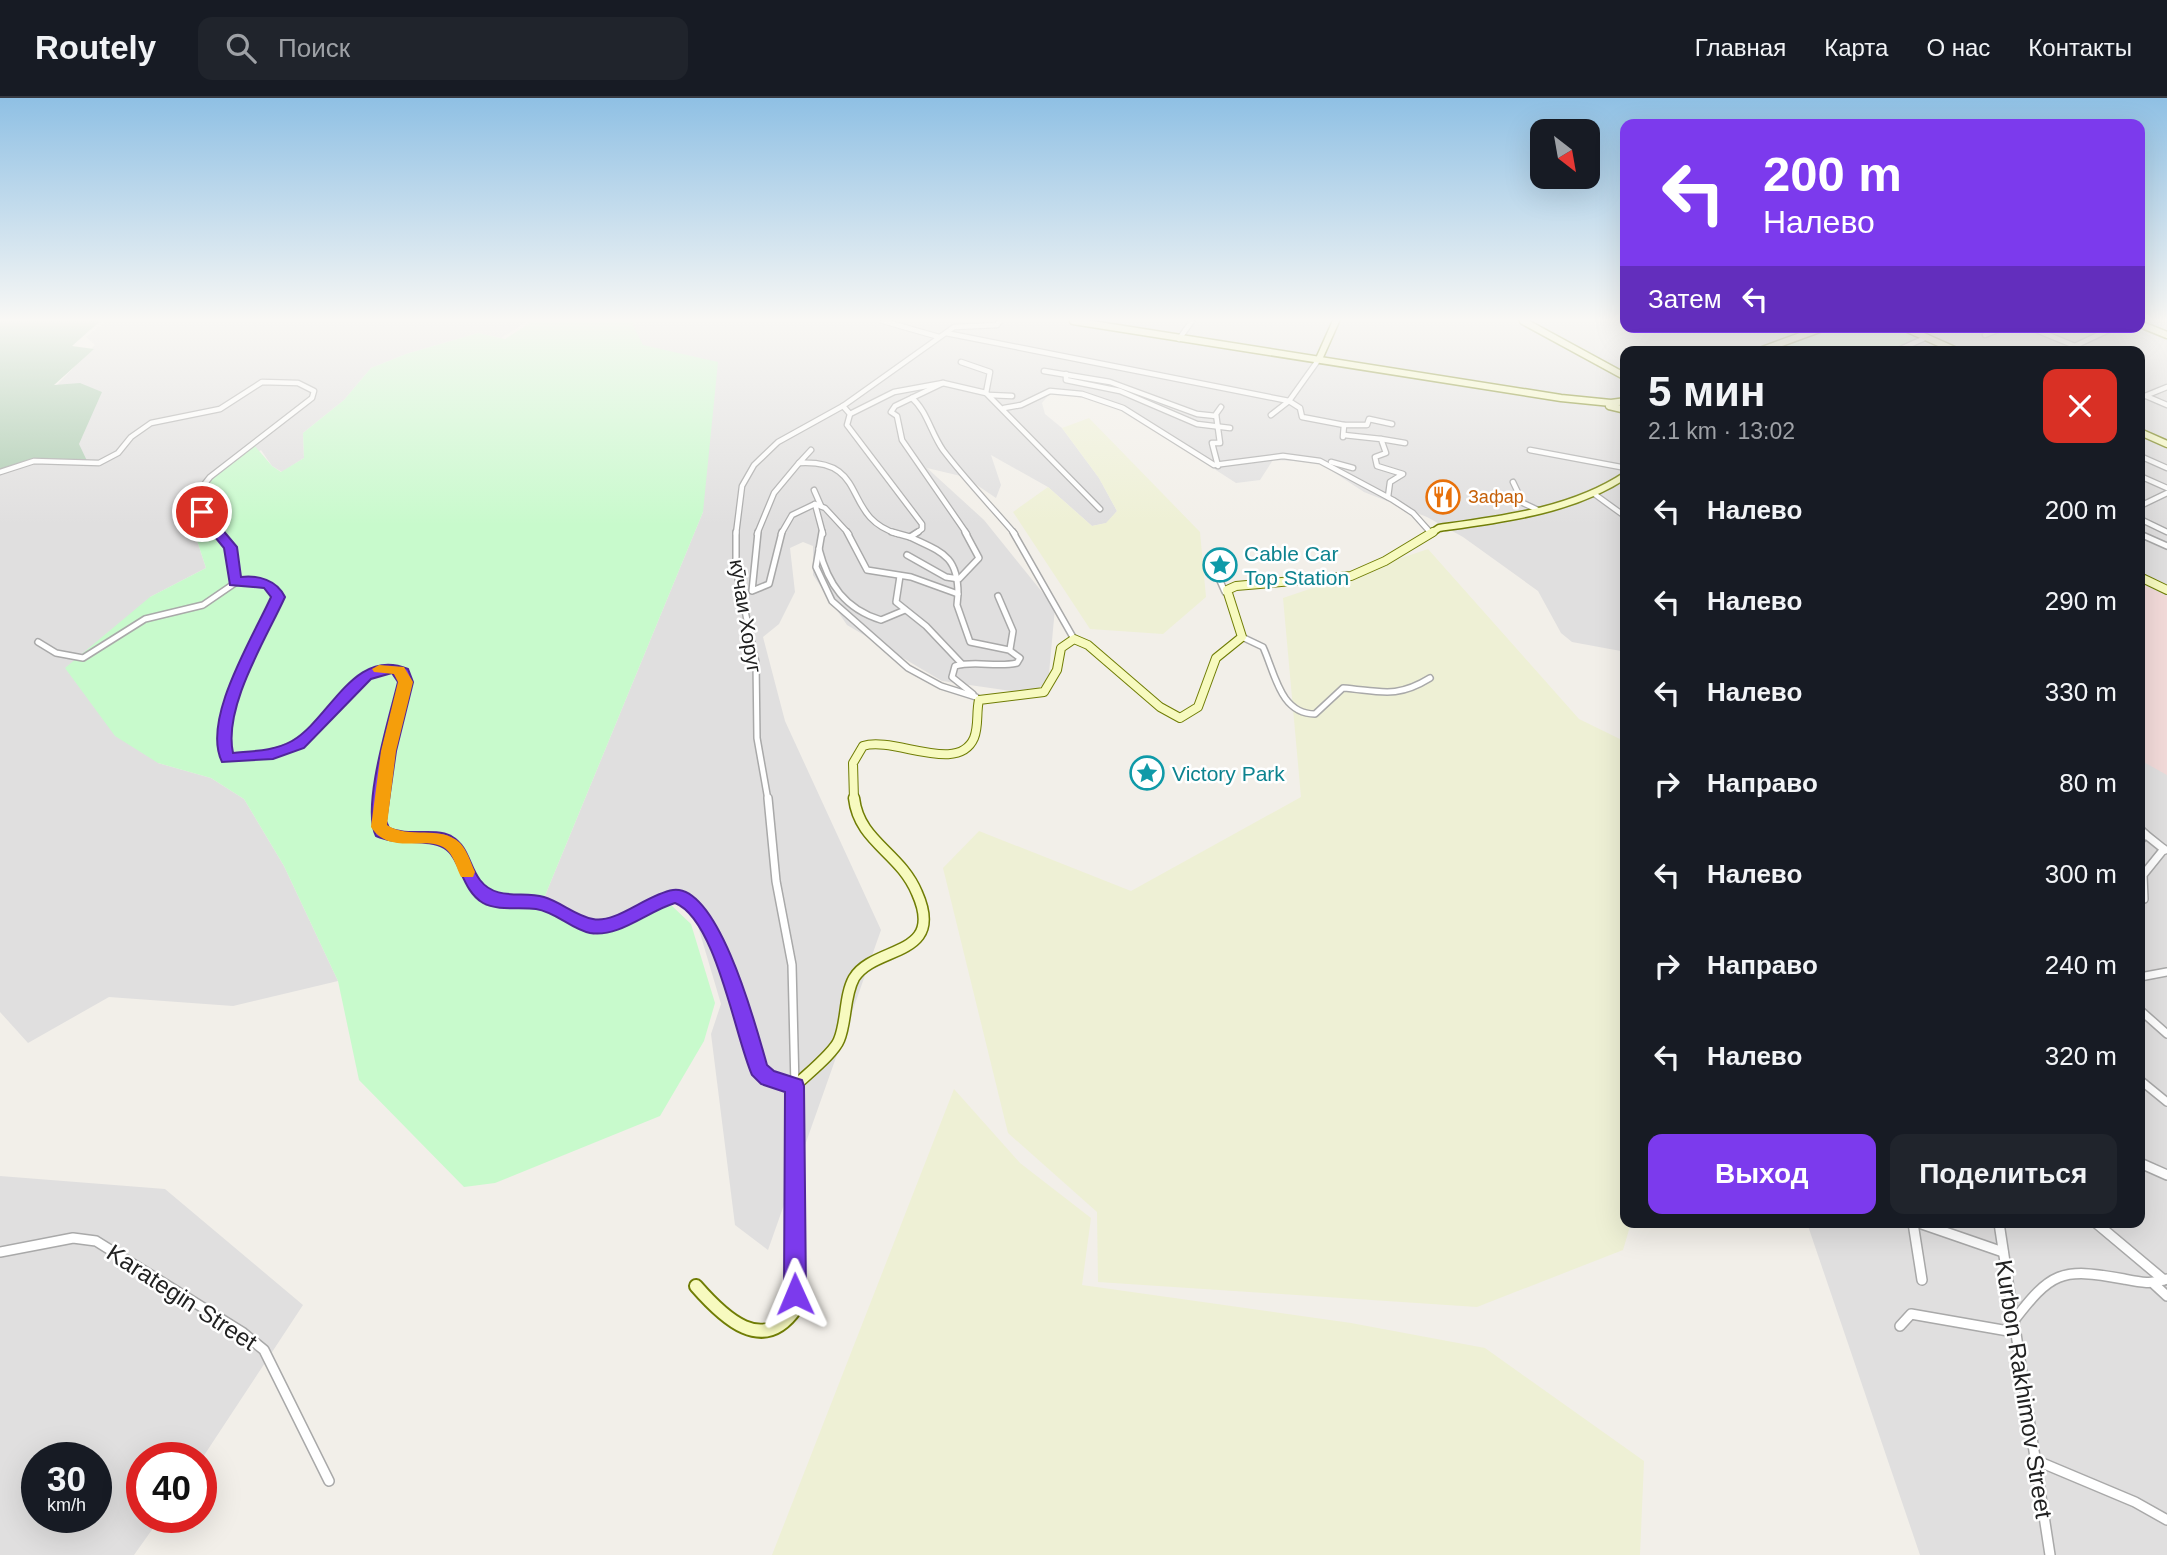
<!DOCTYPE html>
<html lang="ru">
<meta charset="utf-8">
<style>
body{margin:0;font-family:Helvetica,sans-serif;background:#20242c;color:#f1f3f6;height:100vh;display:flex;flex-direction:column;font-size:26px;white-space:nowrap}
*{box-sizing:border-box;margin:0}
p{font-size:23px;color:#9ea1a6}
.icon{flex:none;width:38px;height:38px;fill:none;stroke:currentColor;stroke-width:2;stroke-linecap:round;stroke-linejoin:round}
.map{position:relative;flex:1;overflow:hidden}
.panel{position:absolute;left:1620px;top:248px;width:525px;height:882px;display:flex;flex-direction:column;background:#171b24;border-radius:14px;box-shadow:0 7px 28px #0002}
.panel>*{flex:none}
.banner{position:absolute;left:1620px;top:21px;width:525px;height:214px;border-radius:14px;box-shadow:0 7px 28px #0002;background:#7c3aed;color:#fff;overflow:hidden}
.needle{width:46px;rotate:149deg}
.fabs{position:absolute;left:1530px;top:21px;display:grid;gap:14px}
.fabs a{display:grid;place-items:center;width:70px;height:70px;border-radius:14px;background:#171b24;box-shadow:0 7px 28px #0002;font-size:35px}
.speed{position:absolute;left:21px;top:1344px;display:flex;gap:14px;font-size:35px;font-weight:700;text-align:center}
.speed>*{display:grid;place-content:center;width:91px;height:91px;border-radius:50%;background:#171b24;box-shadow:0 7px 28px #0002;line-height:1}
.speed small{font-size:18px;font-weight:400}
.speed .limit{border:10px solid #d22;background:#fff;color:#111}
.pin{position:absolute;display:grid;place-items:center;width:60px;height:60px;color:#fff;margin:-30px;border:4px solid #fff;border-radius:50%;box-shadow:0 2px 7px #0007}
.me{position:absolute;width:77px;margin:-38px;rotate:359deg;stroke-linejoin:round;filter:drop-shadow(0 0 5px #0008)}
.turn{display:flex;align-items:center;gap:24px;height:147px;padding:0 28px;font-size:32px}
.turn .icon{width:91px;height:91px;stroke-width:2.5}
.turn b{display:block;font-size:49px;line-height:60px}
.then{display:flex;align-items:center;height:66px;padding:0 28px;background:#0003;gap:14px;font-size:26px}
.round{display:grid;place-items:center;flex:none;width:74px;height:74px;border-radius:14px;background:#20242c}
.headline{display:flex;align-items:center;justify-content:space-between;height:119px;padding:0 28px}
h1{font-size:42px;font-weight:800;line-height:52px}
.primary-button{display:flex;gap:14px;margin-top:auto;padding:14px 28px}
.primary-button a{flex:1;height:80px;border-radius:14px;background:#7c3aed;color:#fff;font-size:28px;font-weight:800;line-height:80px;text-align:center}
.primary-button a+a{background:#20242c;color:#f1f3f6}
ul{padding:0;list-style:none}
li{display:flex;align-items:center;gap:21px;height:91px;padding:0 28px}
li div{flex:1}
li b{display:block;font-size:26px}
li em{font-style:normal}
header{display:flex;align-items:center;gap:42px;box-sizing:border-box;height:98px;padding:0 35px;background:#171b24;border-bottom:2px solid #363941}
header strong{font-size:33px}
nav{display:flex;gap:38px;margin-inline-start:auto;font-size:24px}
.search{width:490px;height:63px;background:#20242c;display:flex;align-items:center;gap:18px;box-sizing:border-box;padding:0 24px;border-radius:14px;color:#9ea1a6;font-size:26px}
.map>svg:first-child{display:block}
.residential{fill:#e0dfdf;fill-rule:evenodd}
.commercial{fill:#f2dad9}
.farmland{fill:#eef0d5}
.cemetery{fill:#aacbaf}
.park{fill:#c8facc}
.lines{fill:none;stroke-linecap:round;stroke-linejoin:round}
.street-far3-casing{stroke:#a9a9a9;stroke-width:7}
.street-far2-casing{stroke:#a9a9a9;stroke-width:8}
.street-far1-casing{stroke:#a9a9a9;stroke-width:10}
.street-casing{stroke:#a9a9a9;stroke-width:12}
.secondary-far3-casing{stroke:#707d05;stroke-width:9}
.secondary-far2-casing{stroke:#707d05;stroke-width:10}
.secondary-far1-casing{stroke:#707d05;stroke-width:13}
.secondary-casing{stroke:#707d05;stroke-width:16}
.street-far3{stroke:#fff;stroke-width:4.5}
.street-far2{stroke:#fff;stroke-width:5}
.street-far1{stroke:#fff;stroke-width:7}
.street{stroke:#fff;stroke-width:9}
.secondary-far3{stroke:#f7fabf;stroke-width:6}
.secondary-far2{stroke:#f7fabf;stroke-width:8}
.secondary-far1{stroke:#f7fabf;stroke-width:10}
.secondary{stroke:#f7fabf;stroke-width:12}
.route{fill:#7c3aed;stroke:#51269a;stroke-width:2}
.slow{fill:#f59e0b}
.labels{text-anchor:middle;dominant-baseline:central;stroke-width:5;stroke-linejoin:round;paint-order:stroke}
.far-food-label{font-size:18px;fill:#c56008;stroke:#fff;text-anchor:start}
.culture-label{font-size:21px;fill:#0d838f;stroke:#fff;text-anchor:start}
.street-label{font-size:21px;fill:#222;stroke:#fff}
.near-street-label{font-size:24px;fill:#222;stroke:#fff}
</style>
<header>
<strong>Routely</strong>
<div class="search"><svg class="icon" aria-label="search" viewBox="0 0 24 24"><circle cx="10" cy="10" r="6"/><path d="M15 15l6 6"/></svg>Поиск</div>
<nav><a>Главная</a><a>Карта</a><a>О нас</a><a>Контакты</a></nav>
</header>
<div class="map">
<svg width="2167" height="1457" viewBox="0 0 2167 1457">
<rect width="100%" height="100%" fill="#f2efe9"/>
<g class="residential">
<path d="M106,223H528L501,240L478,235L406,256L371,270L344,302L303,335L304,360L282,374L272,368L261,352L209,383L188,415L206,470L150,499L158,665L211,680L244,701L284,768L338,883L233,908L109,899L28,945L0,914V347L95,247L86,239Z"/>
<path d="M639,223H1626V229H1838L1769,254H1626V554L1572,544L1561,535L1538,493L1463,439L1427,419L1364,394L1318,364L1273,362L1260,382L1236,385L1123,312L1094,302L1051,294L1042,305L1045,316L1062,330L1099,380L1117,413L1107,425L1092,428L1048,389L991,357L1001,387L996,400L965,379L927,370L984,422L1055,510L1048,586L1024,595L942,583L847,527L813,477V448L803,444L790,450L795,494L779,526L763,539L785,623L881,832L768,1152L735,1127L711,936L721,906L697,825L674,801L597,825L542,805L703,414L633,227Z"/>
<path d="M2140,223H2167V1457H1920L1807,1125H2140V254H1937L1924,248L1890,254L1923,240L1899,229H2140Z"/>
<path d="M0,1078L165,1091L303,1207L201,1362L142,1360V1419H161L134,1457H0ZM37,1360H96V1419H37Z"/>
</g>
<path class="commercial" d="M2144,487L2167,498V677L2140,662V490Z"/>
<g class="farmland">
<path d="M1089,320L1200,434L1206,499L1163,536L1090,531L1013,414L1048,389L1092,428L1106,425L1117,413L1099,380L1062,330Z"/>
<path d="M1428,451L1579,621L1626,644V1125H1631L1623,1152L1477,1209L1098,1184L1097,1114L1008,1035L943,770L979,733L1131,793L1301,699L1283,500Z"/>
<path d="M954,991L1020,1065L1091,1120L1082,1187L1351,1225L1485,1250L1644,1363L1640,1457H772Z"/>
</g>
<path class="cemetery" d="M0,223H100L72,248L94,251L54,287L80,285L102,294L79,346L88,365L32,364L0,374Z"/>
<g class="park">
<path d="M533,223H637L633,227L643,247L718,264L703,414L542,805L595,837L671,807L691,826L715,905L704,943L660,1018L495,1085L464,1089L359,982L338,883L284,768L244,701L211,680L158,665L115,638L65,570L150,499L206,470L188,415L209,383L254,347L272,368L281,374L304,360L303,335L344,302L371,270L406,256L478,235L505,241Z"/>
<path d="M1838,229H1899L1924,240L1890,254H1769Z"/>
</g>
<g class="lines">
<defs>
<g id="street-far3">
<path d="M883,223L939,239"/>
<path d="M2029,229L2075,248"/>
<path d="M946,235L1289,303L1300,310L1302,319L1344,327L1343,339"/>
<path d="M1915,235L1929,229"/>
<path d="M1985,237L2005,229"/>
<path d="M1179,241L1192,223"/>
<path d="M1894,254L1927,239"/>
<path d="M2062,254L2115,229"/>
<path d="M961,264L990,274L986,295"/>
<path d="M1044,273L1110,284L1197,316L1216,318"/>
<path d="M1066,276V282L1120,293L1197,326L1230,330"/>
<path d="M989,297L1012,298"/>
<path d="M2146,298L2167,307"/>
<path d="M912,300C927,313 931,335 943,352C965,381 991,408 1015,436"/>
<path d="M2140,300L2167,289"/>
<path d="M843,308L850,316L847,327L922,426V431L915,436"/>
<path d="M1004,310L1021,307L1050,293L1082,296L1123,310L1214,367L1283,358L1320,363L1393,402L1413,415L1430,434"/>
<path d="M850,316L894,294L943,285"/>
<path d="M1271,317L1289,303L1319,261"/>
<path d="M1344,327H1367L1369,321L1392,326"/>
<path d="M1344,337L1381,341L1386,355L1375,359L1377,368L1403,376L1390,384L1388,399"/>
<path d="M1381,341L1405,345"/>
<path d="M811,352L799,365C871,361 840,419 898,436"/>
<path d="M1530,352L1626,370"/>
<path d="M2140,358L2167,370"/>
<path d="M1331,364L1353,370"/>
<path d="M1218,368L1212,345H1220L1216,316L1221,309"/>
<path d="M0,374L34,363L99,365L118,355L131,339L151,325L220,311L262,284L298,285L314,293L312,300L210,379L203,388L202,414L219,436"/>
<path d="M2140,378L2167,390"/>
<path d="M1513,384L1523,405L1538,412"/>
<path d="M814,392L821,408"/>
<path d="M1593,395L1626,419"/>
<path d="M815,406L823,436"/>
<path d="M2140,408L2167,395"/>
<path d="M2140,421L2167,434"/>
<path d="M736,436L742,388L754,367L778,344L843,308L954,229L997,227L1000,223"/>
<path d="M757,436L774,395L799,365"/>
<path d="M781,436L792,417L815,406L825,410L849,436"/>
<path d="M967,436L902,342L897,318L891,314L895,308L943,285L986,295L1100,411"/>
</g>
<g id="street-far2">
<path d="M218,434L230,449L235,485"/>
<path d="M736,434V471L756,564L757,640L768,702"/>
<path d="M758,434L752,493L769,486L782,434"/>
<path d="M822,434L816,469L832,503L908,570L941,588L976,599"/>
<path d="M847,434L867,472L911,479L958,496C958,457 941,454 910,439"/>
<path d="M892,434L910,439L918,434"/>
<path d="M1013,434L1074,541"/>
<path d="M2140,436L2167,448"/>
<path d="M819,451C828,486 845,511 881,522L905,512"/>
<path d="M907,457L946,479L959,481L979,460L965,434"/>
<path d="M1217,476L1225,494"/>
<path d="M900,478L896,504L926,528L962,566"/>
<path d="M958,496L957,507L970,544L1009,552L1020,560L1017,565C996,570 976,562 955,568L952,579L973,596"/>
<path d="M998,498L1013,533L1010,551"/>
<path d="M1242,539L1263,549C1275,575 1280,616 1315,616L1343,590C1380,593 1396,601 1430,580"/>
<path d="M38,544L56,555L83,560L145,521L203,507L238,483L268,487L277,494L276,506C254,553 215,607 227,660C321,656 306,623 371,576L384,571L399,572L405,584L380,702"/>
</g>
<g id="street-far1">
<path d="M380,700L382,734C402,743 424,735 445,742C468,750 466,788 488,800C502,808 525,802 541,805C561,809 579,829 600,828C627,828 662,784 688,805C723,835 736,891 748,934C751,946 753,964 762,974C770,983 783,985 795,988L792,867L776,783L768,700"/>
<path d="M2140,731L2145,736L2140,743"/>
<path d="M2145,736L2165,752"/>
<path d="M2144,801L2143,777L2164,751"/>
<path d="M2140,879L2167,874"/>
<path d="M2140,912L2167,936"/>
<path d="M2140,982L2167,1004"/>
</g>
<g id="street">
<path d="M2140,1065L2167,1077"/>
<path d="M1913,1125L1922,1182"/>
<path d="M1919,1125L2003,1154"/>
<path d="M1999,1125L2050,1457"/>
<path d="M2096,1125L2164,1182"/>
<path d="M0,1154L73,1140L96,1143L242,1234L264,1252L329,1383"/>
<path d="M2154,1186L2167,1198"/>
<path d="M2012,1225C2051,1174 2060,1169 2124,1181C2139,1184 2152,1187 2167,1181"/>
<path d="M1900,1228L1911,1216L2014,1234"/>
<path d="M2035,1362L2135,1404L2167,1422"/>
</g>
<g id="secondary-far3">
<path d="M1073,223L1561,300L1611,305L1626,303"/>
<path d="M1523,223L1626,279"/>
<path d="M2140,226L2167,237"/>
<path d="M1903,229L1959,254"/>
<path d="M1757,254L1825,229"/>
<path d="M1319,261L1336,223"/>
<path d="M1609,308L1626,312"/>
<path d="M2140,334L2167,346"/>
<path d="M1430,436L1439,430C1503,421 1572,413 1626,377"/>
</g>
<g id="secondary-far2">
<path d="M2140,479L2167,492"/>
<path d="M854,702L853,665L863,648C894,638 958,677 974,640C979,628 976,614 979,602L1044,594L1057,572L1061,550L1074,541L1088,547L1160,609L1180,620L1198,609L1216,560L1242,539L1227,492L1236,488L1351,478L1385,463L1433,434"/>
</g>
<path id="secondary-far1" d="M795,1037V988C806,977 834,955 839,942C847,923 844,898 854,880C874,847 946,860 917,795C900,754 859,744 854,700"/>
<path id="secondary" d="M696,1188C724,1220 763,1258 796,1210L795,1035"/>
</defs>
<use href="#street-far3" class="street-far3-casing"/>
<use href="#street-far2" class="street-far2-casing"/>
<use href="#street-far1" class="street-far1-casing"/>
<use href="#street" class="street-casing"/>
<use href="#secondary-far3" class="secondary-far3-casing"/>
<use href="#secondary-far2" class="secondary-far2-casing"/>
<use href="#secondary-far1" class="secondary-far1-casing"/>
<use href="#secondary" class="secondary-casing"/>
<use href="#street-far3" class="street-far3"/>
<use href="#street-far2" class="street-far2"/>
<use href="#street-far1" class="street-far1"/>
<use href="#street" class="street"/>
<use href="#secondary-far3" class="secondary-far3"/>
<use href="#secondary-far2" class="secondary-far2"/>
<use href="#secondary-far1" class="secondary-far1"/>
<use href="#secondary" class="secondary"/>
</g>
<linearGradient id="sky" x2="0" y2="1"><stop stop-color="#8fc0e4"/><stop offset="0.52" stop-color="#f9f8f5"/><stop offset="1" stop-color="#f9f8f5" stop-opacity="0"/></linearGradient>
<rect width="2167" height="427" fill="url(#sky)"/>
<path class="route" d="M197,412H206L237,449L241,479C258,477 277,482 285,499C266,541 223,609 233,655C253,653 274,653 292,643C330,621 354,548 408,571L413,584L396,653L386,723L389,730C408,739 433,729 451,738C469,748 469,768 480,782C496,803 522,793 544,799C561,804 576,818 593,821C616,826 647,796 673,792C719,786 757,932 767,967L774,973L802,982L804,988L806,1196L803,1204L795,1207L788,1204L784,1196L785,994L761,986L752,977C735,939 716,821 675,805C648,813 619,840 590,835C571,831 556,814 536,811C521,809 497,813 483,805C461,792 461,760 444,750C427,740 398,748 376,738C361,709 390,618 398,584L392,575L371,581L304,650L273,661L222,664C201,622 253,539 271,499L264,490L230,487L224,450L197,417Z"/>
<path class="slow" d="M379,567L404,569L413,584L396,653L387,727C409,742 440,726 460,745C467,752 471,765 475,774L473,779H461C457,771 454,759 448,753C431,734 391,760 371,729L381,653L398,584L394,576L374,574L372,571Z"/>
<defs>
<symbol id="restaurant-ring" viewBox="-11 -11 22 22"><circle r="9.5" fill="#fff" stroke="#e8710a" stroke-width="1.5"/><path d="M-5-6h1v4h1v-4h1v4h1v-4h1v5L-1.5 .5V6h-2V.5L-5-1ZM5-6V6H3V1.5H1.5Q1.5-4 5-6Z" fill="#e8710a"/></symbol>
<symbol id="sight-ring" viewBox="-11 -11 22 22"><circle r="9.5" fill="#fff" stroke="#0f9aa8" stroke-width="1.5"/><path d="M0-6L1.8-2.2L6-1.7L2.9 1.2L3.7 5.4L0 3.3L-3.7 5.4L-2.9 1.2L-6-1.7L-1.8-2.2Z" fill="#0f9aa8"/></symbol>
</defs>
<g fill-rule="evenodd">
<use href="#restaurant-ring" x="1424" y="380" width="38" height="38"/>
<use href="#sight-ring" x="1201" y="448" width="38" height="38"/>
<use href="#sight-ring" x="1128" y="656" width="38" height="38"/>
</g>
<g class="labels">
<g class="far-food-label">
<text x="1468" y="399">Зафар</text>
</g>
<g class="culture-label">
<text x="1244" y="455">Cable Car<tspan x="1244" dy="24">Top Station</tspan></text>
<text x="1172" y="675">Victory Park</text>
</g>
<g class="street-label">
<text transform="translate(746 518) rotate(81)">кӯчаи Хоруг</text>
</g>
<g class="near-street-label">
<text transform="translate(182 1199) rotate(33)">Karategin Street</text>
<text transform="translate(2024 1291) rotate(81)">Kurbon Rakhimov Street</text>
</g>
</g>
</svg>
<div class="fabs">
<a><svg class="needle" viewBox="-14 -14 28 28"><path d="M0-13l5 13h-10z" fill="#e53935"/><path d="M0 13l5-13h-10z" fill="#9ea1a6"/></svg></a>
</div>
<div class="speed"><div>30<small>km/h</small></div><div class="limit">40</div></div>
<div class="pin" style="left:202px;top:414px;background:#d93025"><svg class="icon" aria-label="arrive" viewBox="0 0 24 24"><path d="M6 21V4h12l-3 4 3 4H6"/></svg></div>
<svg class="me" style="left:795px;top:1196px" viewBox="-20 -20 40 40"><path d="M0-17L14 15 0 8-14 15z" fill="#7c3aed" stroke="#fff" stroke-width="4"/></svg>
<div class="banner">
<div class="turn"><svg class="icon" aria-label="left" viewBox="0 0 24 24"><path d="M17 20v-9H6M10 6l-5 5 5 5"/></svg><div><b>200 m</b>Налево</div></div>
<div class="then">Затем<svg class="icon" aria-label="left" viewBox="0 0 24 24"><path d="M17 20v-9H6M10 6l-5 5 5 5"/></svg></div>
</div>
<section class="panel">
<div class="headline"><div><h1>5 мин</h1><p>2.1 km · 13:02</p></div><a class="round" style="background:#d93025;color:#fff"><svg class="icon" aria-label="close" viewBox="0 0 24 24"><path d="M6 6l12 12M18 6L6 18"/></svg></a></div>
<ul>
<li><svg class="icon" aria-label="left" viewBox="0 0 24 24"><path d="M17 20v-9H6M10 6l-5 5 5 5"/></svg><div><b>Налево</b></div><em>200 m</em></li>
<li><svg class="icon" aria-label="left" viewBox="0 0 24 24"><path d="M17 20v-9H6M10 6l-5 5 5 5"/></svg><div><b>Налево</b></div><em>290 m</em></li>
<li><svg class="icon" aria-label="left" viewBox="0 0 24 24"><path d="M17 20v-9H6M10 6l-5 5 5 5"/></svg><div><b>Налево</b></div><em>330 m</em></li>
<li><svg class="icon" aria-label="right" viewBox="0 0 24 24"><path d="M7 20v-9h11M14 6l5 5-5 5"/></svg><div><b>Направо</b></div><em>80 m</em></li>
<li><svg class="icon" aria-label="left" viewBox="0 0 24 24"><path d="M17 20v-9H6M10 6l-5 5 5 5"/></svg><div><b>Налево</b></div><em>300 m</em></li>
<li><svg class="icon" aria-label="right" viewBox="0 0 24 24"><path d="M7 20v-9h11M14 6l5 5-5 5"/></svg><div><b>Направо</b></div><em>240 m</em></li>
<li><svg class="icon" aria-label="left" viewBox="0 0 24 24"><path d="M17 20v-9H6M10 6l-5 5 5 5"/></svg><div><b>Налево</b></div><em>320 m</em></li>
</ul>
<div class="primary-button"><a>Выход</a><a>Поделиться</a></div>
</section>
</div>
